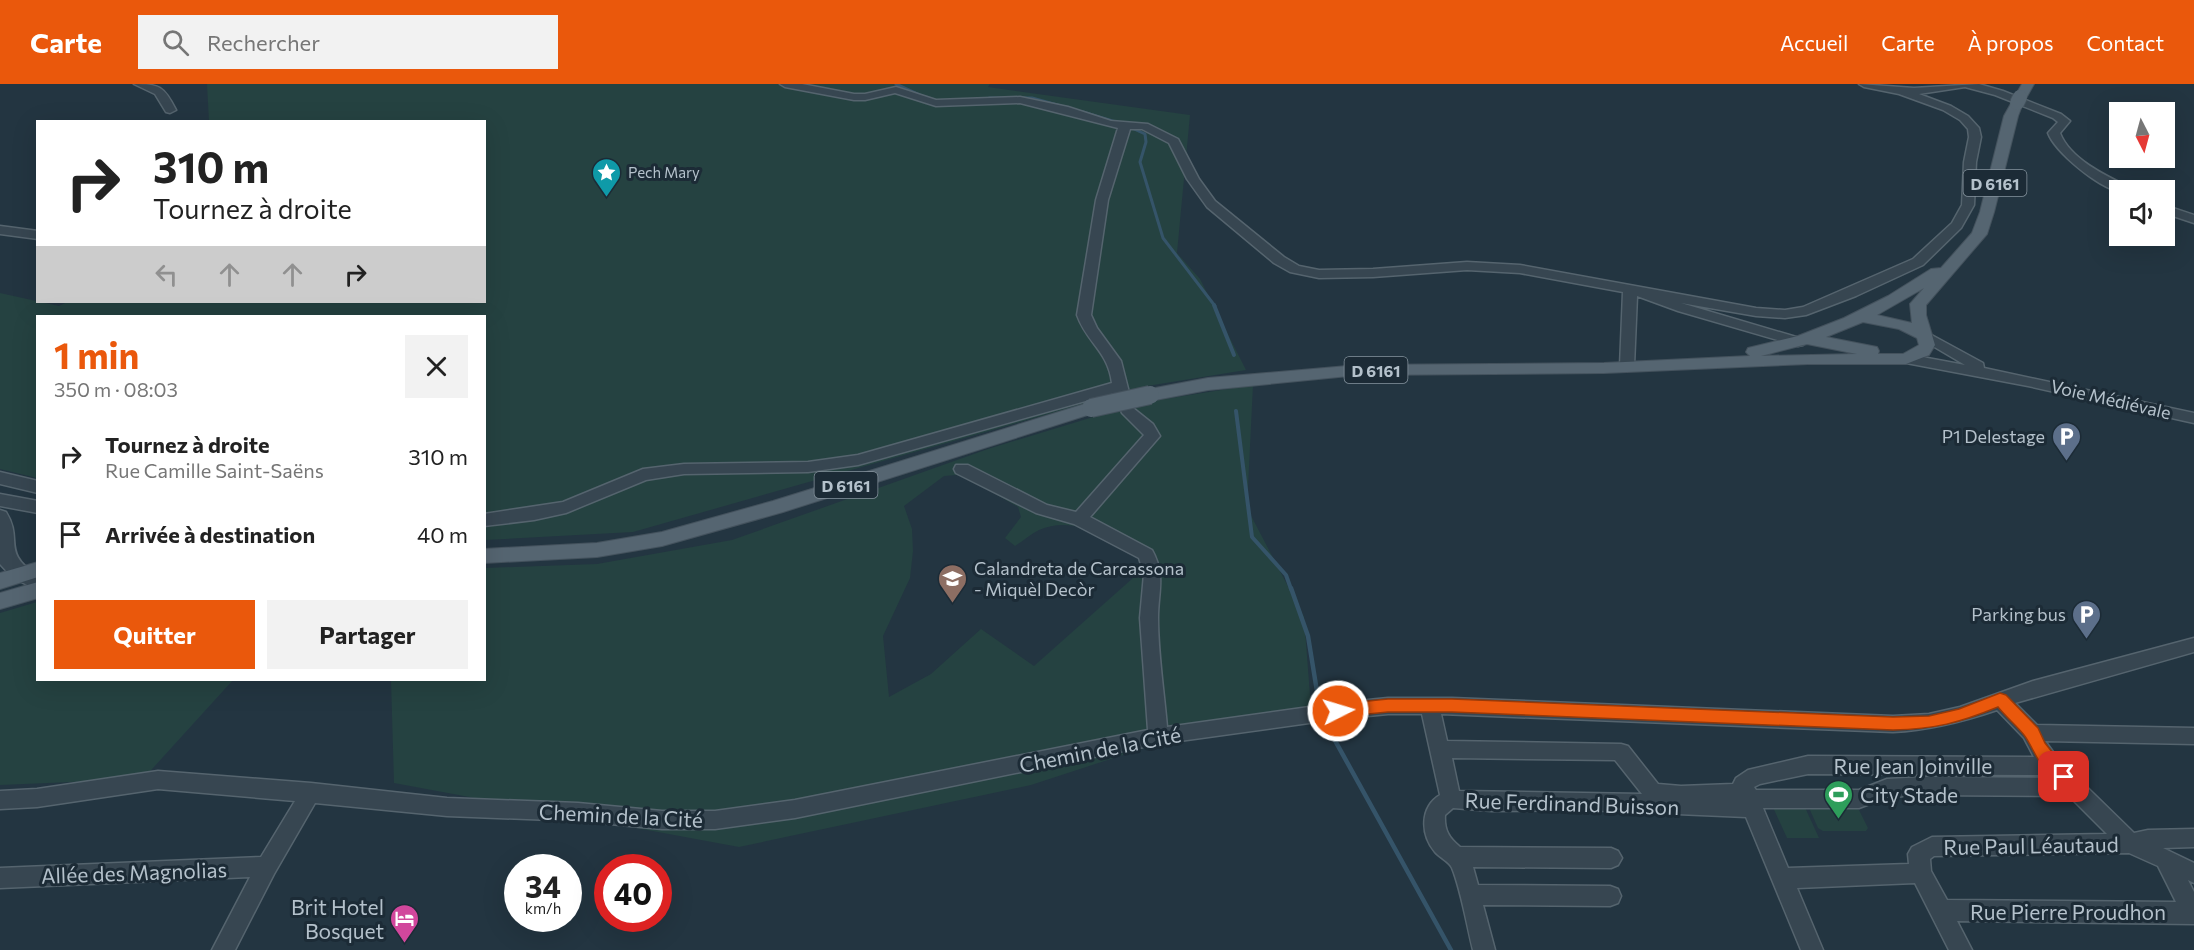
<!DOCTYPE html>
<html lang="fr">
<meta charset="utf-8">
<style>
body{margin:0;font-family:Commissioner,sans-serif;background:#f2f2f2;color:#222;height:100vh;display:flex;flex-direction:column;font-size:22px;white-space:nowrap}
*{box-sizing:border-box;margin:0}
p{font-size:20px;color:#767676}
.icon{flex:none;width:33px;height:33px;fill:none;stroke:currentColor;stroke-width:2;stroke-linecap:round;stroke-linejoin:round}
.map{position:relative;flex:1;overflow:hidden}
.side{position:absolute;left:36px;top:231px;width:450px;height:366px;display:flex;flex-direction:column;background:#fff;border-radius:0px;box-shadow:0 6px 24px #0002}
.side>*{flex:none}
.top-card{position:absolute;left:36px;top:36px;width:450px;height:183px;border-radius:0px;box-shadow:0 6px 24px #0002;background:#fff;color:#222;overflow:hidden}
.needle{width:39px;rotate:174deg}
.buttons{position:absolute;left:2109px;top:18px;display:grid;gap:12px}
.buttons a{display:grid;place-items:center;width:66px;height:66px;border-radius:0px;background:#fff;box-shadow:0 6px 24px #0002;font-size:30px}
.speed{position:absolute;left:504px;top:770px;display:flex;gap:12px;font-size:30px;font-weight:700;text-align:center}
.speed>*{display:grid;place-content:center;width:78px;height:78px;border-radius:50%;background:#fff;box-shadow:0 6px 24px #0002;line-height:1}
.speed small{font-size:15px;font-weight:400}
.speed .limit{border:9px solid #d22;background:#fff;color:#111}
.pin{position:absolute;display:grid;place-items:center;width:51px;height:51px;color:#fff;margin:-26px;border-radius:12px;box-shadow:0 3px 9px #0006}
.me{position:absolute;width:66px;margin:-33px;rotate:85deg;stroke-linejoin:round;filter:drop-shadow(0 0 4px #0008)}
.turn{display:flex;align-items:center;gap:21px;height:126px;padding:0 18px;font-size:27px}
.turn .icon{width:78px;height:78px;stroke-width:2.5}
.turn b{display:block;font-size:42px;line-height:51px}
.lanes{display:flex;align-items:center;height:57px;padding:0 18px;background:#0003;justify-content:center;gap:30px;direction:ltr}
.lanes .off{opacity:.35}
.round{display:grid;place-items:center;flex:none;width:63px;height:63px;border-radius:0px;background:#f2f2f2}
.head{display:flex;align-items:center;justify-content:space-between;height:102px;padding:0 18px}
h1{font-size:36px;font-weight:700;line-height:45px;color:#ea580c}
.button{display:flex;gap:12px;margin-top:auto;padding:12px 18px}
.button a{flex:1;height:69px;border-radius:0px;background:#ea580c;color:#fff;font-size:24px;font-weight:700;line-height:69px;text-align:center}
.button a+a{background:#f2f2f2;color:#222}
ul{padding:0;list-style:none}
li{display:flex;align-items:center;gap:18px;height:78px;padding:0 18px}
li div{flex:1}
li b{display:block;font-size:22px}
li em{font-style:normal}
header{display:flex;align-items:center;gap:36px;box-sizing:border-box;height:84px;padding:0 30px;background:#ea580c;color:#fff}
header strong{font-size:28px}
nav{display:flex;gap:33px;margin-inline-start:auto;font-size:21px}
.search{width:420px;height:54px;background:#f2f2f2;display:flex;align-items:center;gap:15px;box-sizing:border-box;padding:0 21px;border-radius:0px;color:#767676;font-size:22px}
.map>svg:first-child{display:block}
.green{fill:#254241;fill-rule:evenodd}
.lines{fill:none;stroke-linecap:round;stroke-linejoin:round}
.stream-far2{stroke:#355469;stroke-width:3}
.stream-far1{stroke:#355469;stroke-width:4}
.stream{stroke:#355469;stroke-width:4.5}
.minor-casing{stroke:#55646e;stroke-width:3}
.major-casing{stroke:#44525d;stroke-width:2}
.minor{fill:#374651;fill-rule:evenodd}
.major{fill:#556571;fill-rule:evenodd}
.major-bridge-far1-casing{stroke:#44525d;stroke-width:16;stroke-linecap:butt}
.major-bridge-casing{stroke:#44525d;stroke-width:20;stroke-linecap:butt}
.major-bridge-far1{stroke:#556571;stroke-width:14}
.major-bridge{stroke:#556571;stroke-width:18}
.route{fill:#ea580c;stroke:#983908;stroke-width:1.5}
.labels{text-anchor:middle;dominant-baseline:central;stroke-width:6;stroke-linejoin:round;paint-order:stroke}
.far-poi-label{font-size:15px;fill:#b4c1cb;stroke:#1c2b36;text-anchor:start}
.shield{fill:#1c2b36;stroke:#86949e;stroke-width:1.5}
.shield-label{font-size:16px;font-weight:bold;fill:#b4c1cb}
.street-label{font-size:18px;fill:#b4c1cb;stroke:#1c2b36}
.poi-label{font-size:18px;fill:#b4c1cb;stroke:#1c2b36;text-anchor:end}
.near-street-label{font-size:21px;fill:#b4c1cb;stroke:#1c2b36}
.near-poi-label{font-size:21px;fill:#b4c1cb;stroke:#1c2b36;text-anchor:start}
</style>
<header>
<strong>Carte</strong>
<div class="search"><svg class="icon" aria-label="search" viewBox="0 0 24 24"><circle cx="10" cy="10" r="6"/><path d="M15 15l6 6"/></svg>Rechercher</div>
<nav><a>Accueil</a><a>Carte</a><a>À propos</a><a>Contact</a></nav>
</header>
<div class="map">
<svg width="2194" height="866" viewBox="0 0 2194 866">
<rect width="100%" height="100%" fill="#233541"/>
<g class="green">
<path d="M207,0H990L988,3L1190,31L1177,169L1200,195L1246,286L1147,302L633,448L485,456L484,232H38L37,394L0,385V209L59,222L67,218H484V38L209,37Z"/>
<path d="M1253,301L1247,424L1304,533L1311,624L1172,655L1031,701L739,763L394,699L391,596H484L485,484L597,480L732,456L988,365L1139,319ZM956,391L969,395L1018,423L1021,433L1005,454L1015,462C1023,457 1031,450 1039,446C1076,430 1109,456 1139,475L1142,486L1034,582L981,545L931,590L889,613L883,552L910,494L913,467L912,445L904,422L944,392Z"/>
<path d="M37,518L38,596H233L143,695L0,701V529Z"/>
<path d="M1771,719H1803L1819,754H1787Z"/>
<path d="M1812,722L1853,723L1859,726L1868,744L1866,747H1823L1818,744L1810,726Z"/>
</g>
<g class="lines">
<g class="stream-far2">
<path d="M896,0L920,11"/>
<path d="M989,14H1032L1061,22"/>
<path d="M1083,28L1119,39"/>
<path d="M1132,44L1145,50L1146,58L1140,78L1163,154L1215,222"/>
</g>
<g class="stream-far1">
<path d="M1214,221L1234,271"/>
<path d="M1236,327L1252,453L1286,491L1291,505"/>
</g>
<g class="stream">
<path d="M1291,504L1308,552L1320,626"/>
<path d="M1322,633L1451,866"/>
</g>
<defs>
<g id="minor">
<path d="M134,0C159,0 164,2 176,26L170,29L166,28L155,10Z"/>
<path d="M780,0H802L854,10H865L896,3L936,16L1020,13L1068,23L1111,37L1148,40L1178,55L1199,95L1215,117L1284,173L1299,182L1319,186L1373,185L1467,178L1520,181L1756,224L1785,226L1803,223L1913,175L1952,139L1962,121L1964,78L1969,53L1968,45L1960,36L1943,26L1899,10L1864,3L1859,0L1914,4L1979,0L2003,7L2061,30L2070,37L2060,49C2070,75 2106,92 2129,103L2131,106C2127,106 2119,107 2118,107C2098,103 2055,68 2048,49L2058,38L2053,34L1995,11L1965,3L1919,10L1951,22L1968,32L1979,44L1981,53L1976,78L1974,121L1961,144L1923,181L1856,212L1806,231L1785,234L1756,232L1681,219L1803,255L1805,258L1803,261L1798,262L1678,227L1637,212L1634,282L1627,287L1620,282L1623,208L1520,189L1467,186L1373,193L1319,194L1290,188L1274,179L1207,123L1187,95L1169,59L1142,45H1130L1108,116L1091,231L1097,244L1121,277L1133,324L1153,340L1160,352L1090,433L1152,466C1166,491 1158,508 1158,534C1158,570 1164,607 1167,643L1338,619L1388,614H1452L1893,632L1929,630L1960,623L2033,597L2194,554V568L2015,619L2037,641L2194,644V660L2045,657L2059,676L2134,749L2148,746L2194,745V763L2163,764L2194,779V799L2188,796L2194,808V840L1957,837L1972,866H1949L1915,799L1797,804L1823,866H1801L1746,733L1585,726L1492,727L1453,724L1445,731C1444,746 1449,754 1460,763L1611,764L1618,767L1622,774L1618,781L1611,784L1473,783L1478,801L1610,802L1618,805L1621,812L1618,819L1610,822L1483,821L1495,866H1473C1467,842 1461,806 1452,784C1449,777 1440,774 1435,768C1420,750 1420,723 1440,711L1422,630H1388L1338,635L1158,660L795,734L715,745H662L578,737L447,732L315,719L274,790L235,866H212L250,793L0,804V784L261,773L295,717L158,705L37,723L0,725V707L37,705L158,687L311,699L447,714L578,719L662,727H715L795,716L1148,646L1140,534L1144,490L1139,474L1074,440L1036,429L956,389L954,385L956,381H968L1047,421L1076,428L1144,351L1122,329L1114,309L858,381L808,388L684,390L646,396L566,429L534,436L484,442V430L563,418L643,385L684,380L808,378L858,371L1112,299C1108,267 1087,259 1077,231L1096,116L1118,44L1020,19L936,22L895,9L865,16H854L785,3ZM1997,626L2024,654L2034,673L1808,672L1748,686L1736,694L1733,700L1681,702L1658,700L1628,662L1621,660L1447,657L1441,630L1893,648C1930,646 1962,638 1997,626ZM1452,674L1615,676L1642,710L1459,707ZM1808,690L2047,691L2051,694L1925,693L1887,695L1859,706H1756L1754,703L1760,700ZM1925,711L2069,712L2107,750L1932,753L1912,763L1908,770L1909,780L1788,784L1763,724H1859L1888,713ZM2129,769L2158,782L2176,818L1947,816L1931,787L1930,775L1934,772Z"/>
<path d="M2164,121L2194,131V139L2164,129Z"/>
<path d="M0,142L38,147V155L0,150Z"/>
<path d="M1926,248L1983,279L1984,284L2194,329V339L2028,302L1901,278L1899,275L1901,272L1906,270L1965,281L1921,255L1919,252Z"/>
<path d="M0,388L38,397V409L0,400Z"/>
<path d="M0,410L38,417V429L0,422Z"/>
<path d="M0,426L6,428C24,457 0,467 38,492V506L13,494L0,480Z"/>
</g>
<g id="major">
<path d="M2022,0H2034L2025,16H2022L2023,19L2018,32L1994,128L1987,150L1926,221V231L1935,261L1929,271L1906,280H1808L1604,289L1359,291L1208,306L1150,317L1144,315L1141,311L1144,307L1150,305L1208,294L1359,281L1604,279L1750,272L1746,268L1748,264L1798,252L1844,234L1888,212L1931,185L1941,184L1972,149L1980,128L2004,32ZM1924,204L1910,220L1912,239L1877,231ZM1863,238L1899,245L1917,254L1919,261L1903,270H1878L1879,267L1877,263L1826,253ZM1807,260L1857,270L1761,272Z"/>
<path d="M1091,318L1097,320L1100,324L1097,328L783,428L662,462L597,473L484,479V465L597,459L662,448L773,417Z"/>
<path d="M38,478V493L0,505V489Z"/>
<path d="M38,498V514L0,525V509Z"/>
</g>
</defs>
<use href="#minor" class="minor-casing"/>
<use href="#major" class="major-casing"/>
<use href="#minor" class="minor"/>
<use href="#major" class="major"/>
<defs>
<path id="major-bridge-far1" d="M2017,19L2020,13"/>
<path id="major-bridge" d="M1091,324L1150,311"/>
</defs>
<use href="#major-bridge-far1" class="major-bridge-far1-casing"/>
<use href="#major-bridge" class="major-bridge-casing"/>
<use href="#major-bridge-far1" class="major-bridge-far1"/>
<use href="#major-bridge" class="major-bridge"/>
</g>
<path class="route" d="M2000,609L2006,611L2038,644L2045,659L2072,693L2069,698C2047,706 2034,663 2024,651C2016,641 2006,633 1998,623C1959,639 1935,645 1893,646L1452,628H1388L1338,633L1333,631L1331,627L1333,622L1338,620L1388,615H1452L1893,633L1929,632L1959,625Z"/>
<defs>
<symbol id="sight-pin" viewBox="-11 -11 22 30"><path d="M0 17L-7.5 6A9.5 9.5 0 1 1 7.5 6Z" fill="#0f9aa8" stroke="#1c2b36"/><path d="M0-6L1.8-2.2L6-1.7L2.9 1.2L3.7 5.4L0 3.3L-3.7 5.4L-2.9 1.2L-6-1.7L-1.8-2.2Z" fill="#fff"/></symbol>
<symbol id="parking-pin" viewBox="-11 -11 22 30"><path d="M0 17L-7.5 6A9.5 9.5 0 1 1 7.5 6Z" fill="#5c6f8a" stroke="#1c2b36"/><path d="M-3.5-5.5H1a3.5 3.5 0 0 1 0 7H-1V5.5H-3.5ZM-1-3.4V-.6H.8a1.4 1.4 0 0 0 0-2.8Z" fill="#fff"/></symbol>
<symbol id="school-pin" viewBox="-11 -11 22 30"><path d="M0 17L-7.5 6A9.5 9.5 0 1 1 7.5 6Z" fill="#8d6e63" stroke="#1c2b36"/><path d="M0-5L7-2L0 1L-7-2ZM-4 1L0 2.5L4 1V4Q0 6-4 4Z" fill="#fff"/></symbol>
<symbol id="stadium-pin" viewBox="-11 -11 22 30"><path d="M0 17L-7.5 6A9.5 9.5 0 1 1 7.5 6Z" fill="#2e9e5b" stroke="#1c2b36"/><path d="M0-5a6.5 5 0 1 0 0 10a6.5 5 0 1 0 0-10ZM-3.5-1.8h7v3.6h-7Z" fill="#fff"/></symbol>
<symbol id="hotel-pin" viewBox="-11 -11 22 30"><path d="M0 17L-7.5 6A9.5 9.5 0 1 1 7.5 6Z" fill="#d1479c" stroke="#1c2b36"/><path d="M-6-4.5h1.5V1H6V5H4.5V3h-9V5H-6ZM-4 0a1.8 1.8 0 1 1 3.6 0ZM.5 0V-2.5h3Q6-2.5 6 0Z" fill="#fff"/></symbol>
</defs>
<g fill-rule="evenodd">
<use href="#sight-pin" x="590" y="72" width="33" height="45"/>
<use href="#parking-pin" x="2050" y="336" width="33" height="45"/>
<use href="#school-pin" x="936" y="478" width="33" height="45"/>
<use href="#parking-pin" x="2070" y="514" width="33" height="45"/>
<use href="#stadium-pin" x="1822" y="694" width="33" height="45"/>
<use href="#hotel-pin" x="388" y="818" width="33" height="45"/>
</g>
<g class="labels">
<g class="far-poi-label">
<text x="628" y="88">Pech Mary</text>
</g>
<g class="shield">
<rect x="1963.5" y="86" width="63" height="26" rx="4.5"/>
<rect x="1344.5" y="273" width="63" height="26" rx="4.5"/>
<rect x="814.5" y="388" width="63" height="26" rx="4.5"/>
</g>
<g class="shield-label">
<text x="1995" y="99">D 6161</text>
<text x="1376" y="286">D 6161</text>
<text x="846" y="401">D 6161</text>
</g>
<g class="street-label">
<text transform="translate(2111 315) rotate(13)">Voie Médiévale</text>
</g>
<g class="poi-label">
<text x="2045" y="352">P1 Delestage</text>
<text x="974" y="484" text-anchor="start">Calandreta de Carcassona<tspan x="974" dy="21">- Miquèl Decòr</tspan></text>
<text x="2066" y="530">Parking bus</text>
</g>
<g class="near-street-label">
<text transform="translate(1100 665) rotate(-11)">Chemin de la Cité</text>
<text x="1913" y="681">Rue Jean Joinville</text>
<text transform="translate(1572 719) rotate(2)">Rue Ferdinand Buisson</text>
<text transform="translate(621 731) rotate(3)">Chemin de la Cité</text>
<text transform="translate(2031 761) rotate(-1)">Rue Paul Léautaud</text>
<text transform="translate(134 788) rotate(-2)">Allée des Magnolias</text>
<text x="2068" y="827">Rue Pierre Proudhon</text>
</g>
<g class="near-poi-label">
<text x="1860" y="710">City Stade</text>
<text x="384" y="822" text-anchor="end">Brit Hotel<tspan x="384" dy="24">Bosquet</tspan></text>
</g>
</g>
</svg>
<div class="buttons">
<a><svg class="needle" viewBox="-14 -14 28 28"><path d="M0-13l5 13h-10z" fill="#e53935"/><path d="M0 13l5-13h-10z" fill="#767676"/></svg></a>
<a><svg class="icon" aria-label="sound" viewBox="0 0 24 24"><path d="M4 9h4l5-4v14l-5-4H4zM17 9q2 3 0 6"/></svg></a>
</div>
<div class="speed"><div>34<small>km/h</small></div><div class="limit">40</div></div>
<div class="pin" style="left:2064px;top:693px;background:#d93025"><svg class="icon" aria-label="arrive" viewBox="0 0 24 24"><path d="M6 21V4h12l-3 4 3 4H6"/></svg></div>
<svg class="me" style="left:1338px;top:627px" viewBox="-20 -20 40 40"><circle r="17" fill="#ea580c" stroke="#fff" stroke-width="3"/><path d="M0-11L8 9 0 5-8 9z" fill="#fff"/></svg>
<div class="top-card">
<div class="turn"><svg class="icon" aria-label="right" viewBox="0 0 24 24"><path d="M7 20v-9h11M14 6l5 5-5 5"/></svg><div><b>310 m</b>Tournez à droite</div></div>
<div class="lanes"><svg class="icon off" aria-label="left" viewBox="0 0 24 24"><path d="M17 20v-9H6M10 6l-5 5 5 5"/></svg><svg class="icon off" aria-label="ahead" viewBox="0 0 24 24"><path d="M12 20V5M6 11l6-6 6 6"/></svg><svg class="icon off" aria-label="ahead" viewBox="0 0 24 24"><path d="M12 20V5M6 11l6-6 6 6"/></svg><svg class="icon" aria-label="right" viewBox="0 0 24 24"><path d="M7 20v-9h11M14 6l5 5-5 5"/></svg></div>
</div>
<section class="side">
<div class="head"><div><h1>1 min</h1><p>350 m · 08:03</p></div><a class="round"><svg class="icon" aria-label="close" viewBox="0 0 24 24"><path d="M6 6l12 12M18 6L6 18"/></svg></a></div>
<ul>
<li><svg class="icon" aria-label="right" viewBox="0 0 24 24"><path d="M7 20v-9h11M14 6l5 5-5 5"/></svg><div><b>Tournez à droite</b><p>Rue Camille Saint-Saëns</p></div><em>310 m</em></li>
<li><svg class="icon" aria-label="arrive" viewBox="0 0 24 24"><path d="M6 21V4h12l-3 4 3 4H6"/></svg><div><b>Arrivée à destination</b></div><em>40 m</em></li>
</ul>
<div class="button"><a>Quitter</a><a>Partager</a></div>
</section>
</div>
